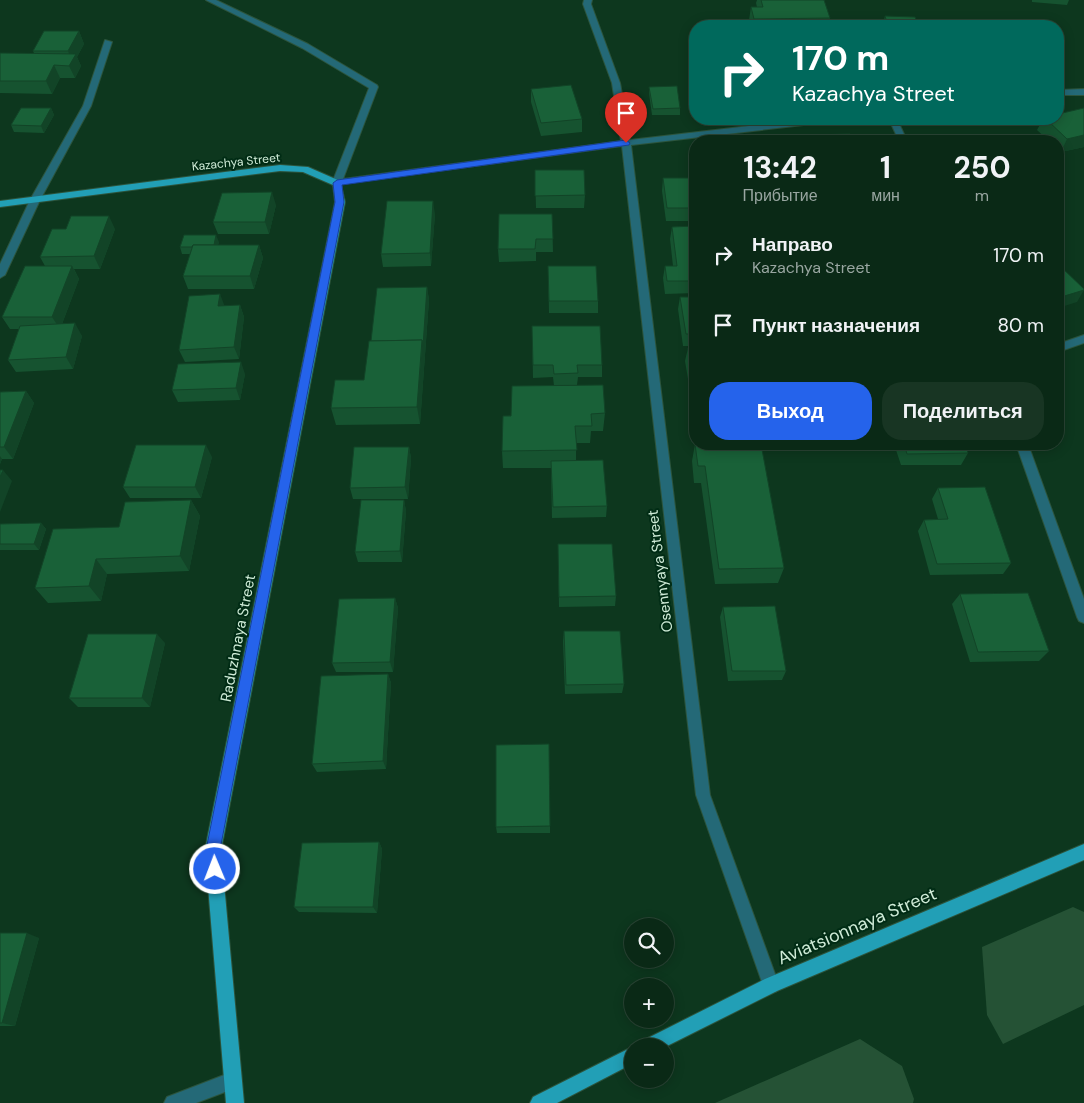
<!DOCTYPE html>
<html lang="ru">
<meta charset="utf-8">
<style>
body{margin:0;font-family:"DM Sans",sans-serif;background:#183523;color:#f1f3f6;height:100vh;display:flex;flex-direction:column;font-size:19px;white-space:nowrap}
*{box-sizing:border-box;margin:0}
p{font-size:16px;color:#99a6a1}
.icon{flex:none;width:28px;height:28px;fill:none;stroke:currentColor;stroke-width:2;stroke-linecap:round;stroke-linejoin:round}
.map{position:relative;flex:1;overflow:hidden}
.drawer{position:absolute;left:689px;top:135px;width:375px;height:315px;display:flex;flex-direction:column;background:#0a2916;border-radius:20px;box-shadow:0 2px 12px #0003,0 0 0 1px #2a4535}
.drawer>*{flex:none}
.guide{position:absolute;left:689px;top:20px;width:375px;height:105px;border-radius:20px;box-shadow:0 2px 12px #0003,0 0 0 1px #2a4535;background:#00695c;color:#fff;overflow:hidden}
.controls{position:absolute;left:624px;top:918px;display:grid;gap:10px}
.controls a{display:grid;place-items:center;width:50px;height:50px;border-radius:50%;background:#0a2916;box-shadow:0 2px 12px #0003,0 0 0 1px #2a4535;font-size:25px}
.pin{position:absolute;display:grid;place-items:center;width:42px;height:42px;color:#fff;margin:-51px -21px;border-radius:50% 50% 50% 0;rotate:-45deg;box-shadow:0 0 5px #0007}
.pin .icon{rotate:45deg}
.me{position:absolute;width:55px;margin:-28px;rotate:359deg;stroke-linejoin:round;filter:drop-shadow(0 0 4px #0008)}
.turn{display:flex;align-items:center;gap:18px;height:105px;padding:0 20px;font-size:22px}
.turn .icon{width:65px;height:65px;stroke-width:2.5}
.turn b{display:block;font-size:35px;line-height:42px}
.eta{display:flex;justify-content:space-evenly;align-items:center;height:85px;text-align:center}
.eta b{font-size:30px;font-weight:700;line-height:35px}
.action{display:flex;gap:10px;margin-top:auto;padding:10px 20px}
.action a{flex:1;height:58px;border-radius:20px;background:#2563eb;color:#fff;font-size:20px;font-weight:700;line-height:58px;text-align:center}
.action a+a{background:#183523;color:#f1f3f6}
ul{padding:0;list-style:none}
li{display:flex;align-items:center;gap:15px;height:70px;padding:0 20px}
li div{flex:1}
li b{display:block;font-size:19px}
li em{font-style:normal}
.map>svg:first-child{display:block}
.green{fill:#255235}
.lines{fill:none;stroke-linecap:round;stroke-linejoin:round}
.minor-casing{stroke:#2c543c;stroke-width:2}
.major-casing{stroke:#2c543c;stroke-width:2}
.minor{fill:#246977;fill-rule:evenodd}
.major{fill:#229fb6;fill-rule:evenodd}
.wall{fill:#165330}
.shaded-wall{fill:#124427}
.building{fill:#196138;stroke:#124427}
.route{fill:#2563eb;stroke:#184099}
.labels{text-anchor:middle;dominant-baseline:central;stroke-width:4;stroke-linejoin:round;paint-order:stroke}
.far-street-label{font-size:12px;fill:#cfebd7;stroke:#012c15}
.street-label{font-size:15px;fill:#cfebd7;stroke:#012c15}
.near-street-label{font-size:18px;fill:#cfebd7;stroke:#012c15}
</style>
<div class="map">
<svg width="1084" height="1103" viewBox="0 0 1084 1103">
<rect width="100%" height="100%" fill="#0d371e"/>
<g class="green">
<path d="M1073,907L1084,912V1005L1003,1044L987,1015L982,947Z"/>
<path d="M860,1039L902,1066L914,1099L913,1103H715Z"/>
</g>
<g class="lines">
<defs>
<g id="minor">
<path d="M206,0H216L308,44L377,85L378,87L343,179L621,141L612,83L583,4L584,0H592L591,4L620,83L630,140L810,119H834L830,122L631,145L710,795L779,985L777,991L771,993L765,991L763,985L696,795L622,146L334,185L332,183L369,88L302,48Z"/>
<path d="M105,40L112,42L91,106L40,200L5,275L0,278V264L30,200L83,106Z"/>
<path d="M1084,89V95H1058V90Z"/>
<path d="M889,119H897L907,141H899Z"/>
<path d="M1084,335V343L1058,352V344Z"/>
<path d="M1016,444H1028L1084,599V623L1079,621L1077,617Z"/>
<path d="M232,1072L238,1075L241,1081L238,1087L196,1103H164L167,1097Z"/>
</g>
<g id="major">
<path d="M280,165L308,167L340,181L345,202L221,850L244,1103H226L205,850L335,202L333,185L303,172L280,171L0,207V201Z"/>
<path d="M1084,844V860L777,991L665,1047L642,1046L644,1040L765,979Z"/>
<path d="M632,1047V1064L557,1103H530L533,1097Z"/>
</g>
</defs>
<use href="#minor" class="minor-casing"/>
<use href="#major" class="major-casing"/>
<use href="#minor" class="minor"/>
<use href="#major" class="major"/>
</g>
<g class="wall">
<path d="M757,0H824L830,18L828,26H750L749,20L751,7H757L756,3Z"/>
<path d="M1032,0H1069L1067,5L1032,2Z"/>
<path d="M885,16L918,26H884L883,23Z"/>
<path d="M79,31L84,44L77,57L81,66L75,78H60L52,94L0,93V53H34L33,51Z"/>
<path d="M649,87L680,108V115H652L649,93Z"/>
<path d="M531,89L582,119V132L541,136L531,102Z"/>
<path d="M51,108L54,115L44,133L14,132L11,125Z"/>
<path d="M1084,108V147L1061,152L1058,149V141H1049L1037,130L1043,119H1058Z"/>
<path d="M808,135L852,141H806Z"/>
<path d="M535,170L585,195L584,208H536Z"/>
<path d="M663,178H695V221H666L662,191Z"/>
<path d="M276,205L269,234H218L213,222Z"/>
<path d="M435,214L431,266L383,267L381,254Z"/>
<path d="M552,214L553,252H536V261L499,262L498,249Z"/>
<path d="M695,226V293L665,294L663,278L665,266H673L670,239L672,227Z"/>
<path d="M115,229L100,269H74L79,279L62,324L82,336L73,369L16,372L8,360L19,329H10L2,317L45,266L40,257Z"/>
<path d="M219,242L218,245H259L263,258L254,289H188L183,276L190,254H182L180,247Z"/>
<path d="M548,266L598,301V313H549Z"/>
<path d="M427,287L429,300L420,424L336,425L331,408L364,380L371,341Z"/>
<path d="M680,297H695V346H683L678,309Z"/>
<path d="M240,305L244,317L239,359L185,362L179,350L224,306Z"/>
<path d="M532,326L602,365V377H578L577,385L554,386L553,377L533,378Z"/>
<path d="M688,348H695V397H691L685,361Z"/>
<path d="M245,374L240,400L178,402L172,390Z"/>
<path d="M26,391L34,403L13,459H2L0,464V392Z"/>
<path d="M695,397V437H691L692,409Z"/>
<path d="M605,413L603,431H591L590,443H576V460L607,506L606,517L552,518L551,468H503L502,451L503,416Z"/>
<path d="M695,444L784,568L778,583L715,584L701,483H694L692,461Z"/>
<path d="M894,444H965L968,453L961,465H901Z"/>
<path d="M409,447L411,458L408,499H353L350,488Z"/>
<path d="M212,457L201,498H130L123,487Z"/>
<path d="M938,488L1011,563L1003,574L930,575L918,531L924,520L938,519L932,499Z"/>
<path d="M191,500L200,516L189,571L107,574L101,601L48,603L35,588L119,527Z"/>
<path d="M404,500L406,511L402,562H358L355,552Z"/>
<path d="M41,523L46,529L39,550H0V524Z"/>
<path d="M558,544L616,596L615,606L559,607Z"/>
<path d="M960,594L1049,651L1039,661L970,662L952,604Z"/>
<path d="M395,598L398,608L393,672H336L332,663Z"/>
<path d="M723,607L786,671L782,680L728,681L720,617Z"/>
<path d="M564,631L624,684L622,693L565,694L563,641Z"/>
<path d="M165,643L150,707H78L69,698Z"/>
<path d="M388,674L391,683L386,769L317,772L312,764Z"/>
<path d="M550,826V833H497L496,827Z"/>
<path d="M379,842L382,849L377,913L299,912L294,907Z"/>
<path d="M0,933L39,938L15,1026H0Z"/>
</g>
<g class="shaded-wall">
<path d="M79,31L84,44L77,57L81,66L75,78L69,66L72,61L68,51Z"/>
<path d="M54,65L60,78L52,94L46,81Z"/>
<path d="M51,108L54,115L44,133L41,126Z"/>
<path d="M1084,135V147L1061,152L1067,139Z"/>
<path d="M272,192L276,205L269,234L265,222Z"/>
<path d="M433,201L435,214L431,266L430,253Z"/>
<path d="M109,216L115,229L100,269L94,256Z"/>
<path d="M216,235L219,242L216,254L213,247Z"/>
<path d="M259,245L263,258L254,289L250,276Z"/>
<path d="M72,266L79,279L60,329L52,317Z"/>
<path d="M427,287L429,300L420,424L417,407Z"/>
<path d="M1084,290L1077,302L1058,308V298Z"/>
<path d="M220,294L225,307L218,306Z"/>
<path d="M240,305L244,317L239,359L234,347Z"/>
<path d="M75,323L82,336L73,369L66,357Z"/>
<path d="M241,362L245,374L240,400L236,388Z"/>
<path d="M26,391L34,403L13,459L4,447Z"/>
<path d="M206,445L212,457L201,498L195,487Z"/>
<path d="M409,447L411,458L408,499L405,487Z"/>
<path d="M0,456L2,459L0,464Z"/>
<path d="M3,470L12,481L0,512V477Z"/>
<path d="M191,500L200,516L189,571L180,556Z"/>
<path d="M404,500L406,511L402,562L400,551Z"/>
<path d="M41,523L46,529L39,550L34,544Z"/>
<path d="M96,559L107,574L101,601L89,586Z"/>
<path d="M395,598L398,608L393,672L390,662Z"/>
<path d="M157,634L165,643L150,707L142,698Z"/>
<path d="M388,674L391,683L386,769L383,761Z"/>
<path d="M379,842L382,849L377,913L373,907Z"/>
<path d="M27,933L39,938L15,1026L2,1023Z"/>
</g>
<g class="building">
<path d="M761,0H824L830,18L754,19L751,7H763Z"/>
<path d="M885,16L915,17L918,26H888Z"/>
<path d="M44,31H79L68,51H33Z"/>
<path d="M0,53L76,54L69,66L54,65L46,81H0Z"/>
<path d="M571,85L582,119L541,123L531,89Z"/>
<path d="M677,86L680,108L653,109L649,87Z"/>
<path d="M21,108H51L41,126L11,125Z"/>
<path d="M1084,108V135L1067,139L1046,119H1058V114Z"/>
<path d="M850,134L852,141H810L808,135Z"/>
<path d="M996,135L1000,141H945L943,138Z"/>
<path d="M535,170H584L585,195L535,196Z"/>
<path d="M663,178H695V208H667Z"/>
<path d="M272,192L265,222H213L222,193Z"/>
<path d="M387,201H433L430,253L381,254Z"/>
<path d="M499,214H552L553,239H536L535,249H498Z"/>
<path d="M71,216H109L94,256L40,257L52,229H66Z"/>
<path d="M695,226V281H667L665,266H677L672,227Z"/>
<path d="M184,235H216L214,245H193L192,247H180Z"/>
<path d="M193,245H259L250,276H183Z"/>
<path d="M1058,264L1084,289V290L1058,298Z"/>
<path d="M25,266H72L52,317H2Z"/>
<path d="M548,266H596L598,301H549Z"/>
<path d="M427,287L423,346L422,340L371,341L377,288Z"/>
<path d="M220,294L218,306L240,305L234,347L179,350L189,296Z"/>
<path d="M680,297H695V334H686Z"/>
<path d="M75,323L66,357L8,360L20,326Z"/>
<path d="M532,326H600L602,365H577L578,373L554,374L553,365H533Z"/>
<path d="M422,340L417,407L331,408L335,380H364L369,341Z"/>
<path d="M688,348H695V385H693Z"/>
<path d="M241,362L236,388L172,390L178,364Z"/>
<path d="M603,385L605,413L591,414L592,426H575L577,450L502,451L503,416H511L512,386Z"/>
<path d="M26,391L4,447H0V392Z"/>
<path d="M695,397V425H694Z"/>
<path d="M695,444H761L784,568L719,569L705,466H698Z"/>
<path d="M904,444H965L968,453L907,454Z"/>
<path d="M136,445H206L195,487H123Z"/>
<path d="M354,447H409L405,487L350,488Z"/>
<path d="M603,460L607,506L553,507L551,461Z"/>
<path d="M0,470H3L0,477Z"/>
<path d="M985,487L1011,563L937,564L924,520L948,519L938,488Z"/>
<path d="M191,500L180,556L96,559L89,586L35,588L53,529L119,527L125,502Z"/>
<path d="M361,500H404L400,551L355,552Z"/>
<path d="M41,523L34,544H0V524Z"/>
<path d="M558,544H612L616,596L559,597Z"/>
<path d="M1028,593L1049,651L978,652L960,594Z"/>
<path d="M395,598L390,662L332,663L339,599Z"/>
<path d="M775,606L786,671H732L723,607Z"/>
<path d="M564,631H620L624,684L566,685Z"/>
<path d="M88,634H157L142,698H69Z"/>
<path d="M388,674L383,761L312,764L321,676Z"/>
<path d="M549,744L550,826L496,827V745Z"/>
<path d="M379,842L373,907H294L302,843Z"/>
<path d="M0,933H27L2,1023H0Z"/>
</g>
<path class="route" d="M626,140L630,143L629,145L342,185L344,202L220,850L222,869L220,874L215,876L210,874L206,850L335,202L333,183L337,180Z"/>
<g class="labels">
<g class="far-street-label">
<text transform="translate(236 162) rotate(-6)">Kazachya Street</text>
</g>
<g class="street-label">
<text transform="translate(660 571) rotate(-97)">Osennyaya Street</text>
<text transform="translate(238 638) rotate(-79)">Raduzhnaya Street</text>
</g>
<g class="near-street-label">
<text transform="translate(857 926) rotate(-23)">Aviatsionnaya Street</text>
</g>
</g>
</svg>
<div class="controls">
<a><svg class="icon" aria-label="search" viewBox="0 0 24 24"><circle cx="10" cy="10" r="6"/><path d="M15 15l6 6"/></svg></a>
<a>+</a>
<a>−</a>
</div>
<div class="pin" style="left:626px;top:143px;background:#d93025"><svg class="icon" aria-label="arrive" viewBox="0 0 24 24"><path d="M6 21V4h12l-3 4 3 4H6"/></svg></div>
<svg class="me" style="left:215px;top:869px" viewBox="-20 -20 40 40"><circle r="17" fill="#2563eb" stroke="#fff" stroke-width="3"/><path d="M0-11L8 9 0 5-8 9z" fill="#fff"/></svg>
<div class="guide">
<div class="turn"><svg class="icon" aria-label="right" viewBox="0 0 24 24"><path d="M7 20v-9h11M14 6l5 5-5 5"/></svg><div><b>170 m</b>Kazachya Street</div></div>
</div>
<section class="drawer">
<div class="eta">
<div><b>13:42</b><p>Прибытие</p></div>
<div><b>1</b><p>мин</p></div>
<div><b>250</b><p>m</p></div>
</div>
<ul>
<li><svg class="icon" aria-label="right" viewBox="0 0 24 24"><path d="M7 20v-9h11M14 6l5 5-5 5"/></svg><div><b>Направо</b><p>Kazachya Street</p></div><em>170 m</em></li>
<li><svg class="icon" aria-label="arrive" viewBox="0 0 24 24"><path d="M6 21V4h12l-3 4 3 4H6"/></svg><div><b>Пункт назначения</b></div><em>80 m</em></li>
</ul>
<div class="action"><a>Выход</a><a>Поделиться</a></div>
</section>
</div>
